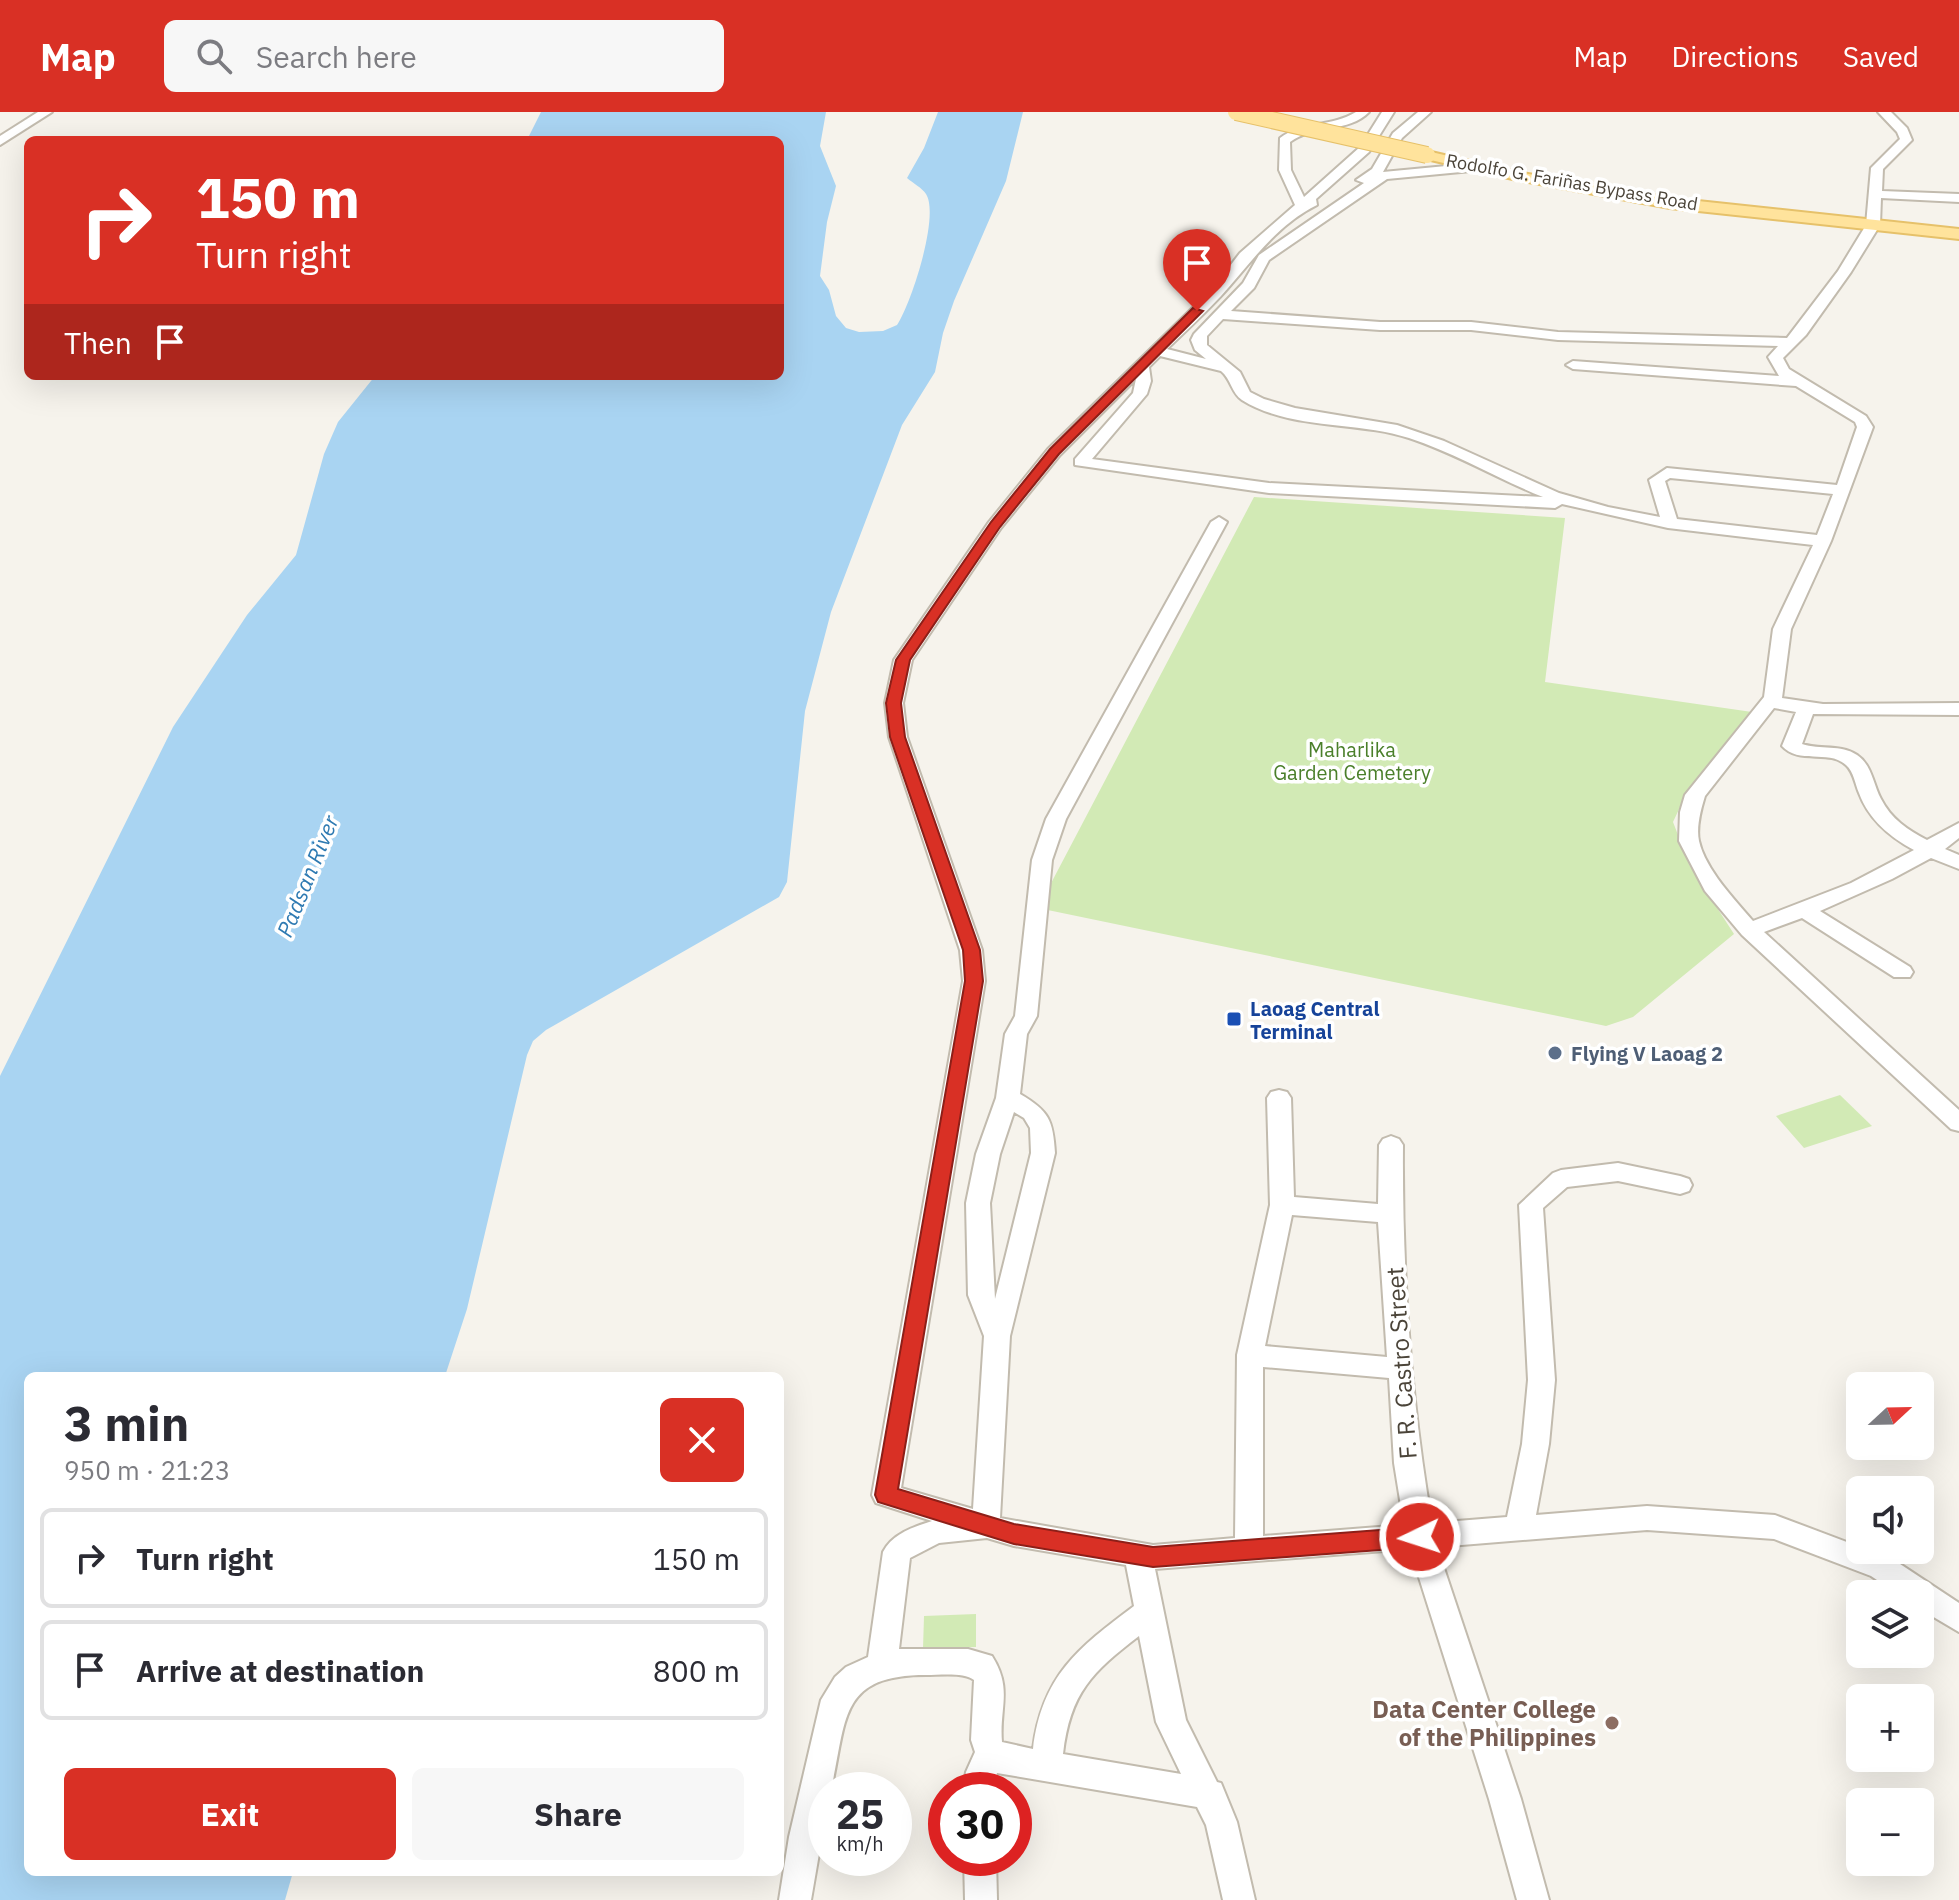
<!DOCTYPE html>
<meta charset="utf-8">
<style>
body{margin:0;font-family:"IBM Plex Sans",sans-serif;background:#f7f7f7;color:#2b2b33;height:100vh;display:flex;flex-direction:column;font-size:30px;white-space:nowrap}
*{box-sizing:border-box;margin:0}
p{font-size:26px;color:#7c7c81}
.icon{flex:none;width:44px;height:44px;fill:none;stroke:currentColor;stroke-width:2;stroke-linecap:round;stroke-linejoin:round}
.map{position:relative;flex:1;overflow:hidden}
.side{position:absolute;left:24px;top:1260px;width:760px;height:504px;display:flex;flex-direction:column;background:#fff;border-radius:12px;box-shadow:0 8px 32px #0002}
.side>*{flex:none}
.guide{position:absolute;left:24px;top:24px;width:760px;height:244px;border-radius:12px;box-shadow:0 8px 32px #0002;background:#d93025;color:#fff;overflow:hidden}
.needle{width:52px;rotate:68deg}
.controls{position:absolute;left:1846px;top:1260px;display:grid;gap:16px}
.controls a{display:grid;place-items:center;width:88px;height:88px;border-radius:12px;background:#fff;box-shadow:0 8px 32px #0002;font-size:40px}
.speed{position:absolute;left:808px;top:1660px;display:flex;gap:16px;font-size:40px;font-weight:700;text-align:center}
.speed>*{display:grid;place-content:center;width:104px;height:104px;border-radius:50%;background:#fff;box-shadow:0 8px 32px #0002;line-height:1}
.speed small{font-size:20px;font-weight:400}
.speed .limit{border:12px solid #d22;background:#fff;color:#111}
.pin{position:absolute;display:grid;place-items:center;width:68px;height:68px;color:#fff;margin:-82px -34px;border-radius:50% 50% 50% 0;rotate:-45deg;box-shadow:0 0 8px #0007}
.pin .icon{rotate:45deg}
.me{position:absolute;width:88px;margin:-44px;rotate:266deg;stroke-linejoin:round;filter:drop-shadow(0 0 6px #0008)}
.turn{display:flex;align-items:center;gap:28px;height:168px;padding:0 40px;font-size:36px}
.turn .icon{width:104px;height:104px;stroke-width:2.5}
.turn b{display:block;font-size:56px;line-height:68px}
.then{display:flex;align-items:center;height:76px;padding:0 40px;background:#0003;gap:16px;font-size:30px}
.round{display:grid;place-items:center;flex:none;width:84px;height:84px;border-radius:12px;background:#f7f7f7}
.summary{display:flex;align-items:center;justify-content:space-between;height:136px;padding:0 40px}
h1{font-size:48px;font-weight:700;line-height:60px}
.action{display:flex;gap:16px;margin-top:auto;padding:16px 40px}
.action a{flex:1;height:92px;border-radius:12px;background:#d93025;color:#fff;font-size:32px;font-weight:700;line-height:92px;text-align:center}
.action a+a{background:#f7f7f7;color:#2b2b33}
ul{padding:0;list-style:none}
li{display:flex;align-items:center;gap:24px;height:100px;margin:0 16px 12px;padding:0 24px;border:4px solid #e1e1e2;border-radius:12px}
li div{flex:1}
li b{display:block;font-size:30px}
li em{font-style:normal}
header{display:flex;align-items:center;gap:48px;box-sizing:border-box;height:112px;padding:0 40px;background:#d93025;color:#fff}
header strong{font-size:38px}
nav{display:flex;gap:44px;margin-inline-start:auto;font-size:28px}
.search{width:560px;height:72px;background:#f7f7f7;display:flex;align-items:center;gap:20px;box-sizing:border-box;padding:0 28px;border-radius:12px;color:#7c7c81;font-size:30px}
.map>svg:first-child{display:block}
.green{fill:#d2eab5}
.water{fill:#a9d4f2}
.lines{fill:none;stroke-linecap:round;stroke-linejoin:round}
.minor-casing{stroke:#c2bbae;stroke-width:4}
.major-casing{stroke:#e6c16a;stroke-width:4}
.minor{fill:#fff;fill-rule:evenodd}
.major{fill:#ffe39c;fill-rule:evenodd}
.major-bridge-casing{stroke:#e6c16a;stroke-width:18;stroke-linecap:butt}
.major-bridge{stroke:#ffe39c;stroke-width:16}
.route{fill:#d93025;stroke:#8d1f18;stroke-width:2}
.transit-dot{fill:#1a4fb4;stroke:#fff;stroke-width:3}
.service-dot{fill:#5c6f8a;stroke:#fff;stroke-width:3}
.education-dot{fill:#8d6e63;stroke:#fff;stroke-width:3}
.labels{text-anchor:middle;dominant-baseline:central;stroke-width:7;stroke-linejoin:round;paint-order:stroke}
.far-street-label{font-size:18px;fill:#4b4439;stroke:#fff}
.park-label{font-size:20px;fill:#4a7f2a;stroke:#fff}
.transit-label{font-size:20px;font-weight:bold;fill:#164399;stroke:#fff;text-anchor:start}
.service-label{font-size:20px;font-weight:bold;fill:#4e5e75;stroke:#fff;text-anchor:start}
.water-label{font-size:22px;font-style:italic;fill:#2e7ab2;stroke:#fff}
.near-street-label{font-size:24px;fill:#4b4439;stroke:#fff}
.near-education-label{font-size:24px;font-weight:bold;fill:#785e54;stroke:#fff;text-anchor:end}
</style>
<header>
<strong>Map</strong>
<div class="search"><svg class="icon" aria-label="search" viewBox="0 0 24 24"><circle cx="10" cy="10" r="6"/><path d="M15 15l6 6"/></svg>Search here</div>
<nav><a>Map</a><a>Directions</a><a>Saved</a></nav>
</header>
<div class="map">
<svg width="1959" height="1788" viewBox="0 0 1959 1788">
<rect width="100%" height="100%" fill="#f6f3ec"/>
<g class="green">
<path d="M1254,385L1565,406L1545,570L1752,600L1726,639L1689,676L1673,710L1690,754L1734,822L1633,905L1606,914L1038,796Z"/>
<path d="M1840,983L1872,1014L1804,1036L1776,1004Z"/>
<path d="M976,1502V1535L923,1536L924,1504Z"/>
</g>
<path class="water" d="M541,0H826L820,34L836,74L827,110L820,164L829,178L836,204L846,216L859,220L883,219L897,213C911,192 940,104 926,82C922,76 913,71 907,66L924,36L938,0H1023L1006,69L954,189L943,221L935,260L902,313L831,500L805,599L787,770L779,785L546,918L533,929L527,943L467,1197L445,1264H28V1760H293L285,1788H0V964L173,615L247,503L296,443L324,342L338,310L375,264H780V28H527Z"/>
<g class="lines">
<defs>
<g id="minor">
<path d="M38,0H52L0,33V24Z"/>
<path d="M1356,0H1369C1349,21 1314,12 1290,30L1291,58L1304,85L1360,35L1382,0H1394L1369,40L1316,87L1317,93C1275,114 1251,151 1221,184C1204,202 1185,220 1167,237L1206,247L1195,238L1191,228L1194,222L1243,171L1259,143L1364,71L1356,68L1372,57L1393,21L1418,0H1431L1402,26L1383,60L1478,51L1484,55L1482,58L1387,67L1269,148L1254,176L1231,199L1380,210H1471L1558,220L1787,226L1838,159L1866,113L1871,56L1900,27L1897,20L1878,0H1891L1907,16L1912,28L1883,57L1882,79L1959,82V90L1881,86L1880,113L1851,160L1806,223L1783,246L1789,257L1866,304L1873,315L1831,429L1791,517L1782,586L1823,592L1959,591V603L1813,602L1802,632C1820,638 1841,632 1857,643C1872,653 1873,672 1881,687C1891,707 1908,718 1927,728L1959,711V726L1945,737L1959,743V757L1931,746L1892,767L1820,799L1910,855L1913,860L1910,865H1894L1802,806L1764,820L1959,998V1019L1951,1017L1742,823L1705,779L1679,729L1680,700L1685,683L1764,585L1773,517L1813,433L1668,416L1562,392L1555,396L1269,381L1075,353V347L1133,281L1136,267L1060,343L1001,416L912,548L903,591L907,625L982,838L985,869L901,1376L973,1397L984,1224L968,1183L966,1091L976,1042L996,986L1005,922L1015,904L1032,748L1046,707L1211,410L1219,405L1227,410L1066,707L1052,748L1037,904L1027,922L1020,982C1049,999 1053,1008 1055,1041L1010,1224L1000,1406L1153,1433L1235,1426L1237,1243L1270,1093L1267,986L1271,980L1279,978L1287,980L1291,986L1294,1085L1378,1092L1379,1033L1383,1027L1391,1024L1399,1027L1403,1033C1402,1156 1411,1290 1432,1411L1507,1405L1522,1332L1528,1268L1519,1093L1553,1061L1561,1058L1618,1051L1680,1064L1689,1067L1692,1073L1689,1079L1680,1082L1618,1069L1567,1075L1543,1096L1555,1268L1549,1332L1536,1403L1647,1394L1775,1403L1860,1435V1438L1891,1446L1959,1491V1520L1920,1497V1482H1898L1871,1464L1774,1427L1647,1418L1437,1435L1521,1687L1549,1788H1517L1489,1687L1410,1437L1155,1457L1186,1608L1217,1670L1221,1671L1237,1710L1255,1788H1223L1206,1713L1197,1695L997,1661L993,1678H963L966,1660L975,1640L971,1628L974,1568C964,1560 940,1563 926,1563C838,1563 847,1608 831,1678H826V1701L811,1788H779L789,1725L821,1588L835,1565L846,1555L868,1545L883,1440C892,1422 913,1415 932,1409L876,1391L872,1383L963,869L960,838L889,625L885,591L894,548L989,410L1048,337L1213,176L1240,141L1295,93L1279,58L1280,26C1303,9 1332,15 1356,0ZM1223,207L1380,218H1471L1558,228L1778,234L1768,245L1779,264L1573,249L1566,253L1573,257L1796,274L1855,310L1857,315L1837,373L1667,356L1649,368L1660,405L1608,395L1559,381L1444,329L1397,313L1295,296L1264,287L1250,280L1240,260L1207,233V224ZM1160,244L1221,259C1231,267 1232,282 1242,288C1290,318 1356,309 1409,326C1455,341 1498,367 1543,385L1269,371L1092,347L1147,282L1151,269L1149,255ZM1670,366L1833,382L1817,423L1677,407L1665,369ZM1774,596L1796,600L1782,634C1799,653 1829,637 1846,653C1854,660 1855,672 1859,681C1869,708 1890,725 1914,738L1851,771L1753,809C1735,788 1705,757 1699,729C1696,715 1701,697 1705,684ZM1014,1000L1024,1006L1030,1016L1031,1041L995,1187L990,1091L1000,1042ZM1292,1103L1378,1110L1387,1245L1265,1234ZM1263,1255L1389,1266L1394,1351L1404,1413L1263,1424ZM987,1426L1014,1434L1126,1453L1134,1494C1078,1536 1042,1564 1033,1637L1002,1630C999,1596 1013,1577 992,1544L968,1537H899L910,1446L939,1431ZM1139,1524L1156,1610L1181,1662L1063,1642C1070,1581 1092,1560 1139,1524Z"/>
<path d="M964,1746H996L997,1788H965Z"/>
</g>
<path id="major" d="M1427,39L1517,60L1670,86L1959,117V127L1670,96L1517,68L1422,46V40Z"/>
</defs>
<use href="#minor" class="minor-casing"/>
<use href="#major" class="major-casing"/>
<use href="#minor" class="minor"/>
<use href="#major" class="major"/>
<defs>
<path id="major-bridge" d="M1236,0L1427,43"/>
</defs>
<use href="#major-bridge" class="major-bridge-casing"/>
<use href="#major-bridge" class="major-bridge"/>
</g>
<path class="route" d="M1193,196L1203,199L1059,342L1000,415L910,548L901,591L905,625L980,838L983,869L898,1377L1014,1412L1153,1435L1420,1415L1429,1418L1432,1425L1429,1432L1420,1435L1153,1455L1014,1432L878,1390L875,1383L965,869L963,838L890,625L886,591L896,548L991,410L1050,337Z"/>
<rect class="transit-dot" x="1226" y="899" width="16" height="16" rx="4"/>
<circle class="service-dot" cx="1555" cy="941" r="8"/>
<circle class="education-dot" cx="1612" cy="1611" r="8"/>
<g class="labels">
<g class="far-street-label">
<text transform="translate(1572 70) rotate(10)">Rodolfo G. Fariñas Bypass Road</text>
</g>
<g class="park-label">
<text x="1352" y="637">Maharlika<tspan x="1352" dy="23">Garden Cemetery</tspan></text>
</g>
<g class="transit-label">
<text x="1250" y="896">Laoag Central<tspan x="1250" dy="23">Terminal</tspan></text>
</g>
<g class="service-label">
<text x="1571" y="941">Flying V Laoag 2</text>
</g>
<g class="water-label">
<text transform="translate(307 764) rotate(-68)">Padsan River</text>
</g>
<g class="near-street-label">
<text transform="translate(1401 1251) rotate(-94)">F. R. Castro Street</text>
</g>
<g class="near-education-label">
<text x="1596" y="1597">Data Center College<tspan x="1596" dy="28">of the Philippines</tspan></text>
</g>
</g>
</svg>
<div class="controls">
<a><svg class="needle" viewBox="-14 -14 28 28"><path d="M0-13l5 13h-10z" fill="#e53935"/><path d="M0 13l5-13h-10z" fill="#7c7c81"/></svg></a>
<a><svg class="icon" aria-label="sound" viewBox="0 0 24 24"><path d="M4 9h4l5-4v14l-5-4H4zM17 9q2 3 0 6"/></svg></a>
<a><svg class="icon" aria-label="layers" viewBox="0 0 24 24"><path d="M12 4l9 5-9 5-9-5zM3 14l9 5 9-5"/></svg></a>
<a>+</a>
<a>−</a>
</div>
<div class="speed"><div>25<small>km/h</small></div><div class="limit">30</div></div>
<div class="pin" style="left:1197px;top:199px;background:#d93025"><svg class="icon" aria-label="arrive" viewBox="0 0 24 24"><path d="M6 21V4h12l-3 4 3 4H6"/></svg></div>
<svg class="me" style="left:1420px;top:1425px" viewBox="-20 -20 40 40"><circle r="17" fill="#d93025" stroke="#fff" stroke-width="3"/><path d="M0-11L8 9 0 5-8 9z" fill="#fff"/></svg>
<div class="guide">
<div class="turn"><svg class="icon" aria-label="right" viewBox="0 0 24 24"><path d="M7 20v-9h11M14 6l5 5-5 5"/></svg><div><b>150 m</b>Turn right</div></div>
<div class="then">Then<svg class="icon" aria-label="arrive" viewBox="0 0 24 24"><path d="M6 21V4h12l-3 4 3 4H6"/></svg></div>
</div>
<section class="side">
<div class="summary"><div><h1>3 min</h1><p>950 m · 21:23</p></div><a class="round" style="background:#d93025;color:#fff"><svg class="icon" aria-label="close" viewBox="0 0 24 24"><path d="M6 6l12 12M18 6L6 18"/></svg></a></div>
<ul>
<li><svg class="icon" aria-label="right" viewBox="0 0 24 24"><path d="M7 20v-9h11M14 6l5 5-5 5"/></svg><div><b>Turn right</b></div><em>150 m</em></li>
<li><svg class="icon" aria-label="arrive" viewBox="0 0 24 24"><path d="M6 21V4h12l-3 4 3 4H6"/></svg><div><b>Arrive at destination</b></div><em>800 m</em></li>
</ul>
<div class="action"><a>Exit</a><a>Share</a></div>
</section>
</div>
